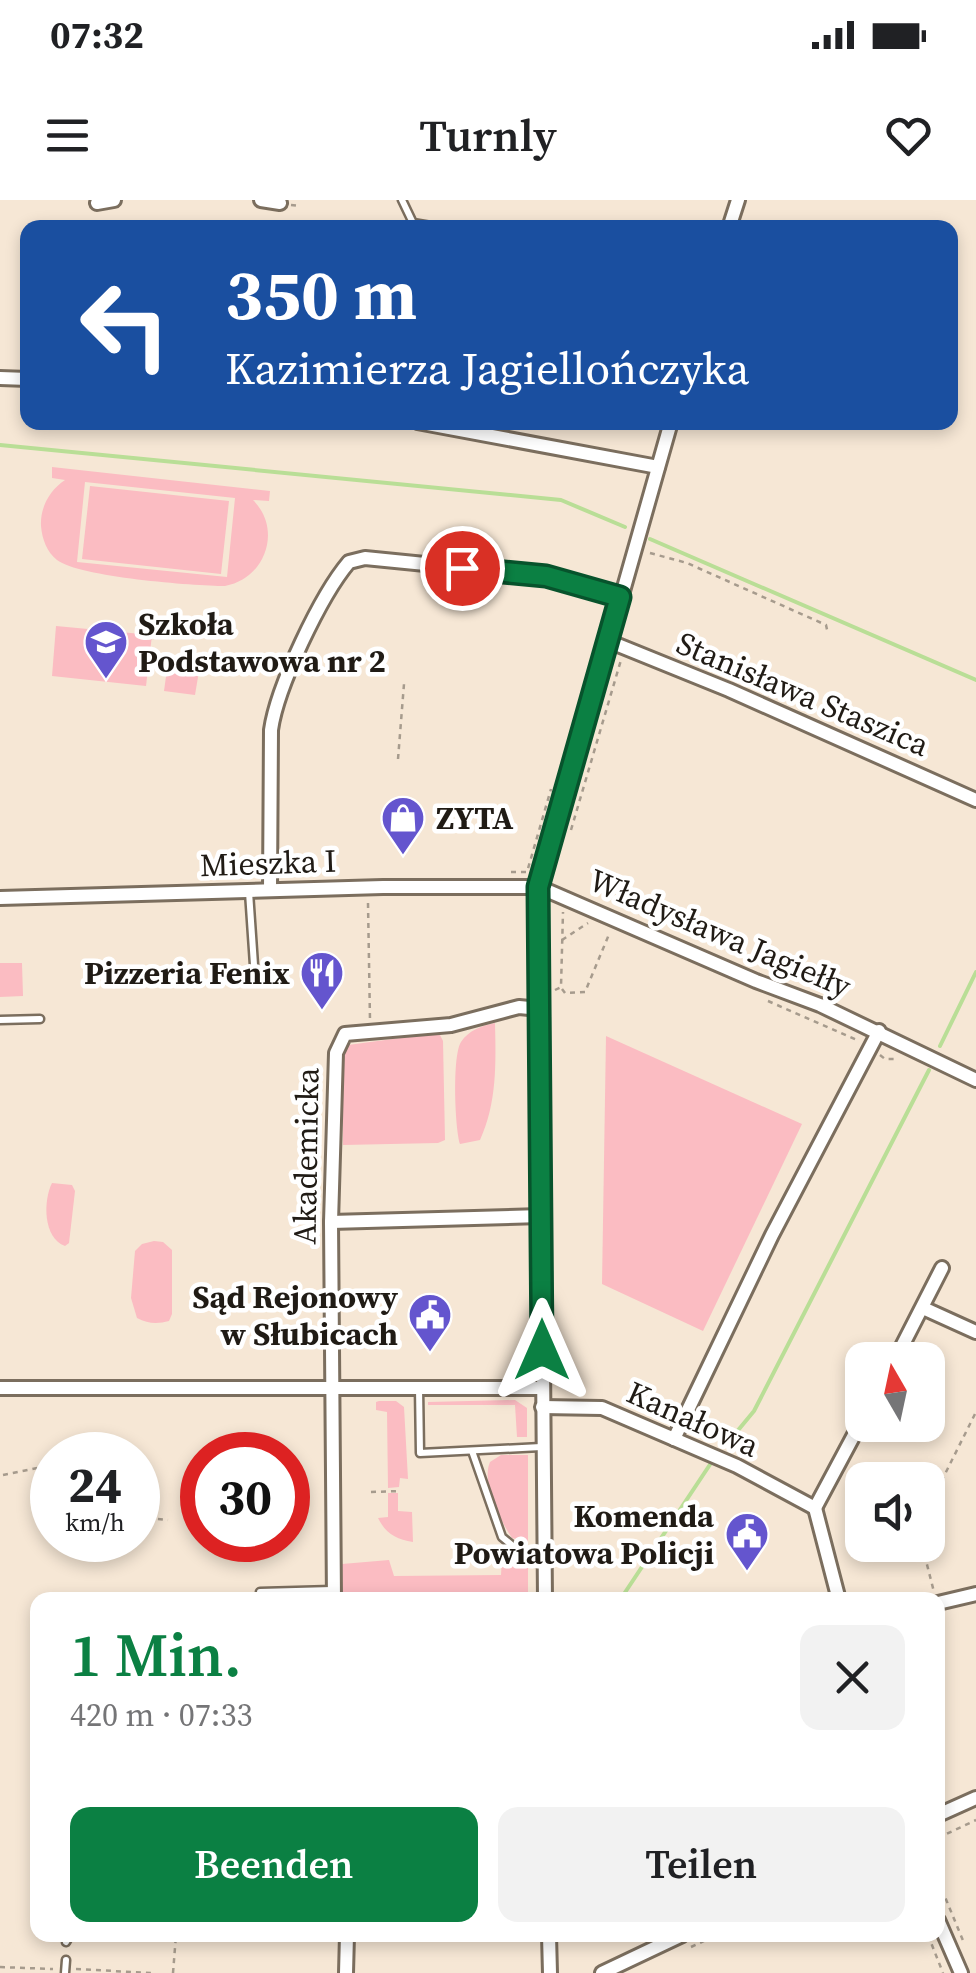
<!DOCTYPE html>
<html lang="de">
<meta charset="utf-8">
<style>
body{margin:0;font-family:"Source Serif 4",serif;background:#f2f2f2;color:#202124;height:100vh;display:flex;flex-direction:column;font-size:38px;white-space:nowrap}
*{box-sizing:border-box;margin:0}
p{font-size:32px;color:#757577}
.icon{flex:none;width:55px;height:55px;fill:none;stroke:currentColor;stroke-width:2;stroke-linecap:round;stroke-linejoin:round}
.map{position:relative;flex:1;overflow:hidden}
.sheet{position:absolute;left:30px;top:1392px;width:915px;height:350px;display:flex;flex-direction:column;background:#fff;border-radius:20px;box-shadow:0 5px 15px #0003}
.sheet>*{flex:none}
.top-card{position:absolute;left:20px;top:20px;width:938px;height:210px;border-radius:20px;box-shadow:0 5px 15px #0003;background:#1a4fa0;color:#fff;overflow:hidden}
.needle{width:65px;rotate:351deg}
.fabs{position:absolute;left:845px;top:1142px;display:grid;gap:20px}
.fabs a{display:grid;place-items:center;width:100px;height:100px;border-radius:20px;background:#fff;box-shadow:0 5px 15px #0003;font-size:50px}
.speed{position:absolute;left:30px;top:1232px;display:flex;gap:20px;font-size:50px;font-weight:700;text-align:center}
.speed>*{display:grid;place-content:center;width:130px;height:130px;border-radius:50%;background:#fff;box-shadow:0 5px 15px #0003;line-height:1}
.speed small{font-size:25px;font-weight:400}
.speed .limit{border:15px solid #d22;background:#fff;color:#111}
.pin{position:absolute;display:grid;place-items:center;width:85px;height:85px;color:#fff;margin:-42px;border:5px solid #fff;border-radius:50%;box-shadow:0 2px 10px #0007}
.me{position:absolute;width:110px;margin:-55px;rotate:0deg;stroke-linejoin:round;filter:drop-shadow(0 0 8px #0008)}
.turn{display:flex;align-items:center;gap:35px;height:210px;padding:0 40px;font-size:45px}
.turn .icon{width:130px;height:130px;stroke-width:2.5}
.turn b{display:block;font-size:70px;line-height:85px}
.round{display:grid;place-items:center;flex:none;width:105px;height:105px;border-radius:20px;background:#f2f2f2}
.overview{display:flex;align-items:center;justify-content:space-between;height:170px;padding:0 40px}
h1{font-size:60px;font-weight:600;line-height:75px;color:#0b8043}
.primary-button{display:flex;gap:20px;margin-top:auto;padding:20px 40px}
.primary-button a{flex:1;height:115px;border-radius:20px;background:#0b8043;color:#fff;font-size:40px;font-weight:600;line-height:115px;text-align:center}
.primary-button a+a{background:#f2f2f2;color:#202124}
.status{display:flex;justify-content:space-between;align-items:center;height:70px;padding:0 50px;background:#fff;direction:ltr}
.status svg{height:28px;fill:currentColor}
header{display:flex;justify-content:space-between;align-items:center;height:130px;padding:0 40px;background:#fff;font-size:45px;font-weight:600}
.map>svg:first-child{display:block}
.green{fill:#fbbcc2;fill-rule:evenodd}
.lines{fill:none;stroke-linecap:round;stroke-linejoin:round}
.stream{stroke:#b9de96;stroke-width:4}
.service-casing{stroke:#7b6e5e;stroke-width:11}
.minor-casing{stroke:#7b6e5e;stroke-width:18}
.path{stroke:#a69b8d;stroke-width:2.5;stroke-dasharray:5 5;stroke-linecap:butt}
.service{stroke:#fff;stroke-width:6}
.minor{stroke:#fff;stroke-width:12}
.route-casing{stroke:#07532c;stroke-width:25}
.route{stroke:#0b8043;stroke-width:18}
.labels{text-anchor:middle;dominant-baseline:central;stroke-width:9;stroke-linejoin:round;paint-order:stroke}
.poi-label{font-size:32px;font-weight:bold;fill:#201b15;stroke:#fff;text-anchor:end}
.street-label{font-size:32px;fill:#201b15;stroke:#fff}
</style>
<div class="status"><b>07:32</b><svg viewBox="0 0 49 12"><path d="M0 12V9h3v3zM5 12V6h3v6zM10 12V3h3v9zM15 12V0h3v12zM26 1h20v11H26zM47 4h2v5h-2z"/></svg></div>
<header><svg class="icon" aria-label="menu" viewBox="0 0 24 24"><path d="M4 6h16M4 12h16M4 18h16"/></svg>Turnly<svg class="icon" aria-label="heart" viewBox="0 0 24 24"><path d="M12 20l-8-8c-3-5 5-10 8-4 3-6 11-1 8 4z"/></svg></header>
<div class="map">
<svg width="976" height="1773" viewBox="0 0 976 1773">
<rect width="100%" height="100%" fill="#f6e7d5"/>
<g class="green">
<path d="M52,267L270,291L269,301L253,300C283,330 265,379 225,386C194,386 79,377 57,360C47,352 42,339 41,326C40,307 50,290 65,280L52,278ZM85,282L235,298L227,377L77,362Z"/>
<path d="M90,286L229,301L221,374L82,359Z"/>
<path d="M56,426L152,435L146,486L52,476Z"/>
<path d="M168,462L200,465L195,495L164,491Z"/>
<path d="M0,763H22L23,796L0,797Z"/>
<path d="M495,823C496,864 497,903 480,940L460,944C455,928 452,856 461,842C469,830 481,826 495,823Z"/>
<path d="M430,834L440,835L443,841L445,940L438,943L343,945L342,854L348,845Z"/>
<path d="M606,836L802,924L703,1131L602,1084Z"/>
<path d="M52,983L72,985L75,991L69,1043L65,1046C43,1038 43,1001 52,983Z"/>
<path d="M154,1041L163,1042L172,1050V1114L169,1121C158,1124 148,1124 137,1118L131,1098L135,1051L142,1044Z"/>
<path d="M515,1200L527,1208V1237H517L515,1205H428V1202Z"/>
<path d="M379,1201H396L404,1207L408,1279L400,1278L399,1287L388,1288L387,1212L376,1210V1202Z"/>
<path d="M501,1255H528V1342L512,1338C500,1320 481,1283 490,1262Z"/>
<path d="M388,1293H398V1311L412,1312L413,1342C396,1339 386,1334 378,1318L388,1317Z"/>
<path d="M502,1357L528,1365V1400H342V1364L389,1360L394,1376L501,1375Z"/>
</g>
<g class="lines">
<g class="stream">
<path d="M0,245L561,300L625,327"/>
<path d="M650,339L976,480"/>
<path d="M940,846L976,772"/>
<path d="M725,1246L754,1211L929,870"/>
<path d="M620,1400L711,1263"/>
</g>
<defs>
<g id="service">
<path d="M402,0L413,23L443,28"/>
<path d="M553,28H585"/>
<path d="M249,692L254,765"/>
<path d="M0,820L40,819"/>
<path d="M419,1188L420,1253L541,1247"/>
<path d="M472,1251L502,1337L520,1352L543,1353"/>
<path d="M260,1400V1392L332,1390"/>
<path d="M66,1742L70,1735"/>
<path d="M65,1773L66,1760"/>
</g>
<g id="minor">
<path d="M261,0L280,3"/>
<path d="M97,3L114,0"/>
<path d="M729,28L738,0"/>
<path d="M0,178L28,179"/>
<path d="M417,222L658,267"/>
<path d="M608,441L729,490L976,600"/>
<path d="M270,690L271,530C277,487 321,395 349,362L365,358L545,376L620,397"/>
<path d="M0,698L383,687H539L756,781L820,805L976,880"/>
<path d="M331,1022L541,1016"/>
<path d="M923,1108L976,1132"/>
<path d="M895,1160L942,1068"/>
<path d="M0,1188H542"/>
<path d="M542,1207L602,1208L737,1266L815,1308"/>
<path d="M674,1239L772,1035L879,831"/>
<path d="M815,1308L862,1220"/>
<path d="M815,1308L839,1400"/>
<path d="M334,1400L331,1022L336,853L345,834L451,825L519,807L540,809"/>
<path d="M545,1400L539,687L671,222"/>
<path d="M938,1403L976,1394"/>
<path d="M938,1615L976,1598"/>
<path d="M938,1720L961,1773"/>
<path d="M549,1735L550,1773"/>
<path d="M346,1773L347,1735"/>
<path d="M602,1773L682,1735"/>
</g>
</defs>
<use href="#service" class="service-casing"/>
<use href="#minor" class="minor-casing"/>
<g class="path">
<path d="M291,5L300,6"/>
<path d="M650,353L687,363L826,425L828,434"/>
<path d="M398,559L404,484"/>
<path d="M571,630L621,460"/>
<path d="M511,672H527L551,589"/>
<path d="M368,703L370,820"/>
<path d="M562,740L588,723"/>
<path d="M562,789L565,793L585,792L610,732"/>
<path d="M555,790L561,787L563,712"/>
<path d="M768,801L857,840"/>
<path d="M880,855L885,859H896"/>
<path d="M3,1275L52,1265"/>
<path d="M371,1292L400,1291"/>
<path d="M928,1308L976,1212"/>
<path d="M138,1317L168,1320"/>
<path d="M922,1345L934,1392"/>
<path d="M938,1638L976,1620"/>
<path d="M938,1680L964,1743"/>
<path d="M928,1735L943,1773"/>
<path d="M691,1747L717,1735"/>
<path d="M0,1767L53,1769"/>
<path d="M76,1769L151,1773"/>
<path d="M173,1773L176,1735"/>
</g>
<use href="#service" class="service"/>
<use href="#minor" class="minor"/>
</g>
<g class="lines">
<defs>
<path id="route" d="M462,368L546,376L620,397L538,687L542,1150"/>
</defs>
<use href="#route" class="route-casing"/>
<use href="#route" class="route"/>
</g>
<defs>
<symbol id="school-pin" viewBox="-11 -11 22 30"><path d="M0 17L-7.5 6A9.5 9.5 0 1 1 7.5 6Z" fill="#6455ce" stroke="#fff"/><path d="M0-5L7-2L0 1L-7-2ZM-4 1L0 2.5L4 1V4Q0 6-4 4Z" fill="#fff"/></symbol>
<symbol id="shop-pin" viewBox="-11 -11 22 30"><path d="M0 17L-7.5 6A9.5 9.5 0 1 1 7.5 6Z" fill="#6455ce" stroke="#fff"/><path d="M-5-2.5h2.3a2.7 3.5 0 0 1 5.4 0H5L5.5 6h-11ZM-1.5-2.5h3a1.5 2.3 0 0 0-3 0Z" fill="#fff"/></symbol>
<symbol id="restaurant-pin" viewBox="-11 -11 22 30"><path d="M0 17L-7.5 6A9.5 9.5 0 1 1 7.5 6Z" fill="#6455ce" stroke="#fff"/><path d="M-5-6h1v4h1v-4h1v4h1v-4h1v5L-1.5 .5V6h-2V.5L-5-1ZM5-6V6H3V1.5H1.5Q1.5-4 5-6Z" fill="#fff"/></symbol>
<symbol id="civic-pin" viewBox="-11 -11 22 30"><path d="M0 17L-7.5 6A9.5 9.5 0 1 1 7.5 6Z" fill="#6455ce" stroke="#fff"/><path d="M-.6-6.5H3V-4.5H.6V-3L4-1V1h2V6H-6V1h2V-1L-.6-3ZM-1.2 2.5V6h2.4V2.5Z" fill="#fff"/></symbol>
</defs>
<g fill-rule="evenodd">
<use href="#school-pin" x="81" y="417" width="50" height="68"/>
<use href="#shop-pin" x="378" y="593" width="50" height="68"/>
<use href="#restaurant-pin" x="297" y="748" width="50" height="68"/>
<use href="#civic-pin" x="405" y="1090" width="50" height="68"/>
<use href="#civic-pin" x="722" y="1309" width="50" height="68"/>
</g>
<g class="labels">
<g class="poi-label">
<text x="138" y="424" text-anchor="start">Szkoła<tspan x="138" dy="37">Podstawowa nr 2</tspan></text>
<text x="436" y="618" text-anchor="start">ZYTA</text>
<text x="290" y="773">Pizzeria Fenix</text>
<text x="398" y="1097">Sąd Rejonowy<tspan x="398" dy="37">w Słubicach</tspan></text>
<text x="714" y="1316">Komenda<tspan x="714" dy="37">Powiatowa Policji</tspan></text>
</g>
<g class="street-label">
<text transform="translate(803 494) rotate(23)">Stanisława Staszica</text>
<text transform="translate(268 663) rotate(-2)">Mieszka I</text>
<text transform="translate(720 733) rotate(23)">Władysława Jagiełły</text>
<text transform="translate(306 956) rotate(-89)">Akademicka</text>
<text transform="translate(693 1219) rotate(24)">Kanałowa</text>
</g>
</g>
</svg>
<div class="fabs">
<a><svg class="needle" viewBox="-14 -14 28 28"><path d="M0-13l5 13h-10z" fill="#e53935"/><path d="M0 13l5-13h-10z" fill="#757577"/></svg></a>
<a><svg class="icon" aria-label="sound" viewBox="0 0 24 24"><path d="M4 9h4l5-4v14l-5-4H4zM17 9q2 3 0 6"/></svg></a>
</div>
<div class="speed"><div>24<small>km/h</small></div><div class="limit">30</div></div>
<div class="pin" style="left:462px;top:368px;background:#d93025"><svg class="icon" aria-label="arrive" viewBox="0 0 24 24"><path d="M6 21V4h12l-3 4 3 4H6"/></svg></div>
<svg class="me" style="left:542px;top:1150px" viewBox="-20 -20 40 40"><path d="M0-17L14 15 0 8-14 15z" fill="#0b8043" stroke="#fff" stroke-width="4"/></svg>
<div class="top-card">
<div class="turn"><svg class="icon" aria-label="left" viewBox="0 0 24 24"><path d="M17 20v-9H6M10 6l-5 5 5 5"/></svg><div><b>350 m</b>Kazimierza Jagiellończyka</div></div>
</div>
<section class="sheet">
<div class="overview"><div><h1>1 Min.</h1><p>420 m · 07:33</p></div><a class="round"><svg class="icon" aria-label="close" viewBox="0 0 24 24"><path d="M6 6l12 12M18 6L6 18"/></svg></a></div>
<div class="primary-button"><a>Beenden</a><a>Teilen</a></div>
</section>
</div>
